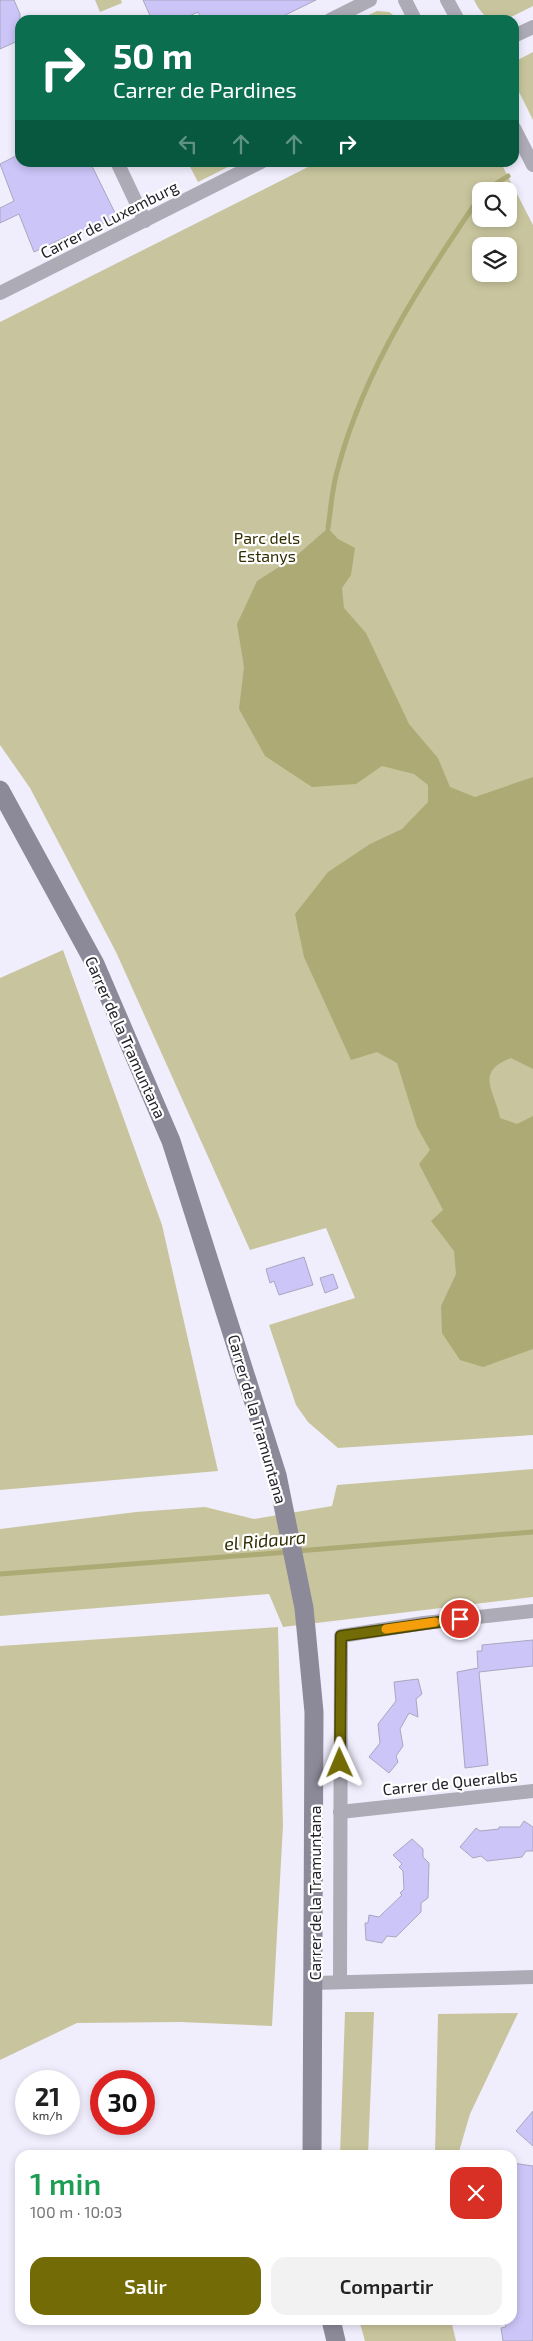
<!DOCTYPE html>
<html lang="es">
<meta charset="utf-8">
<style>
body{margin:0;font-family:"Exo 2",sans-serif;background:#f2f2f2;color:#222;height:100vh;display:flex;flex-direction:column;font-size:19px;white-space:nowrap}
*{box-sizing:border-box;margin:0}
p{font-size:16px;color:#767676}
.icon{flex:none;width:28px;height:28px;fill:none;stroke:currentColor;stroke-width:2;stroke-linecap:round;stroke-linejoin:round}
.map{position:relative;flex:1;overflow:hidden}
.panel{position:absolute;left:15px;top:2150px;width:502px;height:175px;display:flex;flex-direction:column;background:#fff;border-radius:15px;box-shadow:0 2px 8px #0003}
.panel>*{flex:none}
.banner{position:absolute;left:15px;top:15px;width:504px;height:152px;border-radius:15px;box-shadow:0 2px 8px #0003;background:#0b6e4f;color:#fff;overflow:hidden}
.tools{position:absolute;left:472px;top:182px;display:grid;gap:10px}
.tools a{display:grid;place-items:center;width:45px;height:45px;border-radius:10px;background:#fff;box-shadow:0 2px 8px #0003;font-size:25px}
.speed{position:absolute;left:15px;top:2070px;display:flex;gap:10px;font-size:25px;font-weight:700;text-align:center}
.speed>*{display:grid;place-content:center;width:65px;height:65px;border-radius:50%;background:#fff;box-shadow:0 2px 8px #0003;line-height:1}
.speed small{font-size:12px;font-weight:400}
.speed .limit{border:8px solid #d22;background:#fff;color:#111}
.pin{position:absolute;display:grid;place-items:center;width:42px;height:42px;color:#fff;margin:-21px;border:2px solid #fff;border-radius:50%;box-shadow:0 1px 5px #0007}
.me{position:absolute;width:55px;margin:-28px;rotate:359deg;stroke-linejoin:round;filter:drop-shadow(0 0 4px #0008)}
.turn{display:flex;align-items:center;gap:18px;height:105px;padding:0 15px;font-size:22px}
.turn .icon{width:65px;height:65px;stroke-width:2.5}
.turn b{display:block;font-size:35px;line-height:42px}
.lanes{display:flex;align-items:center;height:48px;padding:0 15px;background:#0003;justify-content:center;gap:25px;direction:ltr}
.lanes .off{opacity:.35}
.round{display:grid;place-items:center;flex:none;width:52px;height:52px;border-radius:15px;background:#f2f2f2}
.head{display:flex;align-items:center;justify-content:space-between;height:85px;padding:0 15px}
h1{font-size:30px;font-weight:600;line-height:38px;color:#1e9e55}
.button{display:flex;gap:10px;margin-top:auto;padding:10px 15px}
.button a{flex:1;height:58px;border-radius:15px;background:#736b05;color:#fff;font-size:20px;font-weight:600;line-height:58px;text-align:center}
.button a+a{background:#f2f2f2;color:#222}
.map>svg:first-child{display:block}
.green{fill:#c8c59e;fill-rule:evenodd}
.water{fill:#aeaa76}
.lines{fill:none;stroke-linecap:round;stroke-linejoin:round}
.stream{stroke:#aeaa76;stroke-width:5}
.building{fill:#ccc5f8;stroke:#a9a6be}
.street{stroke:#acabb6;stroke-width:14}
.secondary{stroke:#8c8a99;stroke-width:19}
.route-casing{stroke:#4b4603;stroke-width:12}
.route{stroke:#736b05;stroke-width:9}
.slow{stroke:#f59e0b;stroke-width:9}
.labels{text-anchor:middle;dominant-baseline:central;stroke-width:4.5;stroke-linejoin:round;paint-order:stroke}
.street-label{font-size:16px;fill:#23222b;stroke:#fff}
.park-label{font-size:16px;fill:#312d01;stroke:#fff}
.water-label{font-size:18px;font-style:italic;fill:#2f2b00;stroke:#fff}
</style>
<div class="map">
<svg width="533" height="2341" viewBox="0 0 533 2341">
<rect width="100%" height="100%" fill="#f0eefd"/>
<g class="green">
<path d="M95,0H121L122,3L100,12Z"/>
<path d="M474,0H533V6C506,19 490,33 474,0Z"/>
<path d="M377,11L389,12L400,20H358Z"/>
<path d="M533,52V120L514,82V62Z"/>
<path d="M188,163H236L198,182Z"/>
<path d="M316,163H501L533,225V1435L338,1448L308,1422L296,1405L269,1325L355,1298L326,1228L250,1250L116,952L30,788L0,745V322ZM481,191H509V219H481ZM481,246H509V274H481Z"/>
<path d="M63,950L162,1225L218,1471L0,1490V978Z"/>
<path d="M533,1469V1597L283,1627L269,1594L0,1616V1529L136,1512L205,1507L254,1519L332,1506L337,1485Z"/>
<path d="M278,1627L283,1825L272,2026L180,2022L77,2023L0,2060V1646Z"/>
<path d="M345,2012H374L368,2155H340Z"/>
<path d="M518,2013L470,2114L458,2155H435L438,2014Z"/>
<path d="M359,2320H451L456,2341H365Z"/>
</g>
<path class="water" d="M328,528L338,539L355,548L351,575L342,588L344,608L366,633L409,724L438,758L450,787L475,797L533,777V1069L511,1058C473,1072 496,1093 500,1118L517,1124L533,1116V1349L483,1367L460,1360L442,1333L441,1306L456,1274L454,1251L431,1221L443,1210L419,1164L430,1150L417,1127L397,1063L377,1052L351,1060L304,957L295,914L328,872L370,844L402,829L428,802V785L414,774L382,766L356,784L312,787L265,756L239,709L244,667L237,624L257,581L296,556Z"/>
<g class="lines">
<g class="stream">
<path d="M484,191L508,176"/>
<path d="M328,528C331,508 332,487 338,468C365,367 423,280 481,195"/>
<path d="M297,1551L533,1532"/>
<path d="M0,1574L289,1552"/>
</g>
</g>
<g class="building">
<path d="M0,0H14L20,14V40L0,49Z"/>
<path d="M143,0H316L275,20H202L198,12L180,20H152Z"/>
<path d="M20,154V162H90L117,217L76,237L74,233L34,252L19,214L0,223V208L14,201L0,164Z"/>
<path d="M304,1257L313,1285L279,1295L274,1281L270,1283L266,1269Z"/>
<path d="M333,1274L338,1288L325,1293L320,1278Z"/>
<path d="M533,1640V1666L479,1672L488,1765L465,1768L457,1672L478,1668L477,1651H482V1645Z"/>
<path d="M418,1679L422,1694L416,1699L418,1717L409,1713L400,1729L403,1746L396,1756L398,1762L389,1773L369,1757L380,1743L378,1724L396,1701L394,1682Z"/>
<path d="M524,1821L533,1827V1851H526L522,1857L487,1861L481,1856L473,1858L460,1847L476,1828L480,1831L499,1829V1827H520Z"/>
<path d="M412,1839L423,1849V1857L429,1863L428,1898L421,1903V1912L396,1937L387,1936L382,1943L366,1940L365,1923H368L369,1915L379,1917L402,1895L400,1893L404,1889L403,1871L399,1867L402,1864L393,1855Z"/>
<path d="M533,2111V2146L516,2131Z"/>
<path d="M512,2163L533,2166V2341H503L501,2328L506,2327L504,2320H512Z"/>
</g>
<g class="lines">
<g class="street">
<path d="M405,0L415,20"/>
<path d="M447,0L458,20"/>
<path d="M330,20L370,0"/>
<path d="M514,36L533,27"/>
<path d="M514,128L533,165"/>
<path d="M117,162L145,221"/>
<path d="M0,293L261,162"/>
<path d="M340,1812L533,1791"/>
<path d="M340,1982L341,1636L424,1623L533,1611"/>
<path d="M314,1983L533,1977"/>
</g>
<g class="secondary">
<path d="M0,790L95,964L171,1141L277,1475L304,1608L314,1712L312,2155"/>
<path d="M331,2320L336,2341"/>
</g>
</g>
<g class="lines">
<defs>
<path id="route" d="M340,1763L341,1636L460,1619"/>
</defs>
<use href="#route" class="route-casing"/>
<use href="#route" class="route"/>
<path class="slow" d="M386,1629L435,1622"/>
</g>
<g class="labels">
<g class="street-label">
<text transform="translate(109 219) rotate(-27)">Carrer de Luxemburg</text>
<text transform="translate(126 1037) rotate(66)">Carrer de la Tramuntana</text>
<text transform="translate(258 1419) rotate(74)">Carrer de la Tramuntana</text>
<text transform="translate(450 1782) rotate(-6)">Carrer de Queralbs</text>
<text transform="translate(314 1893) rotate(-90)">Carrer de la Tramuntana</text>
</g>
<g class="park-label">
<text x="267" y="537">Parc dels<tspan x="267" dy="18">Estanys</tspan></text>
</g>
<g class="water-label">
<text transform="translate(265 1540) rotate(-5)">el Ridaura</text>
</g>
</g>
</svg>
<div class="tools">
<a><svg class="icon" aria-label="search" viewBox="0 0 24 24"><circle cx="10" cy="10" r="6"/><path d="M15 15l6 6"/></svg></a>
<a><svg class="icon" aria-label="layers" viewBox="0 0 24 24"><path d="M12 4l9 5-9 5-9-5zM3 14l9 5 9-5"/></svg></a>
</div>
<div class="speed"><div>21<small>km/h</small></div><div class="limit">30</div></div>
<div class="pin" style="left:460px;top:1619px;background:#d93025"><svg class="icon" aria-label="arrive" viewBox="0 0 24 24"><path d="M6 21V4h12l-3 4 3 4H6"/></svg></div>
<svg class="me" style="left:340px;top:1763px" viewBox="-20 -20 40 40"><path d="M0-17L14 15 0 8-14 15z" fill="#736b05" stroke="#fff" stroke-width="4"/></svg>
<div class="banner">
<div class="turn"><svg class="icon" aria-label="right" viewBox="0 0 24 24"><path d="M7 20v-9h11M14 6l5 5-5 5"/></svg><div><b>50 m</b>Carrer de Pardines</div></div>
<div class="lanes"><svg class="icon off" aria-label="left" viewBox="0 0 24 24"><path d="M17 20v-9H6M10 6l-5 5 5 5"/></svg><svg class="icon off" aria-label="ahead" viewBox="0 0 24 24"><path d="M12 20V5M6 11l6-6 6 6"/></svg><svg class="icon off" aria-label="ahead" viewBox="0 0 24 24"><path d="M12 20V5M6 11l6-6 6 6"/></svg><svg class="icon" aria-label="right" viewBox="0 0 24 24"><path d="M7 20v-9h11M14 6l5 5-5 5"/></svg></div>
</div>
<section class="panel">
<div class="head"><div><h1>1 min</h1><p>100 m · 10:03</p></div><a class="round" style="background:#d93025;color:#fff"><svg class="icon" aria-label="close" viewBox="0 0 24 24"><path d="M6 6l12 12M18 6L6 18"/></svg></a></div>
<div class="button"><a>Salir</a><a>Compartir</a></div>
</section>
</div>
